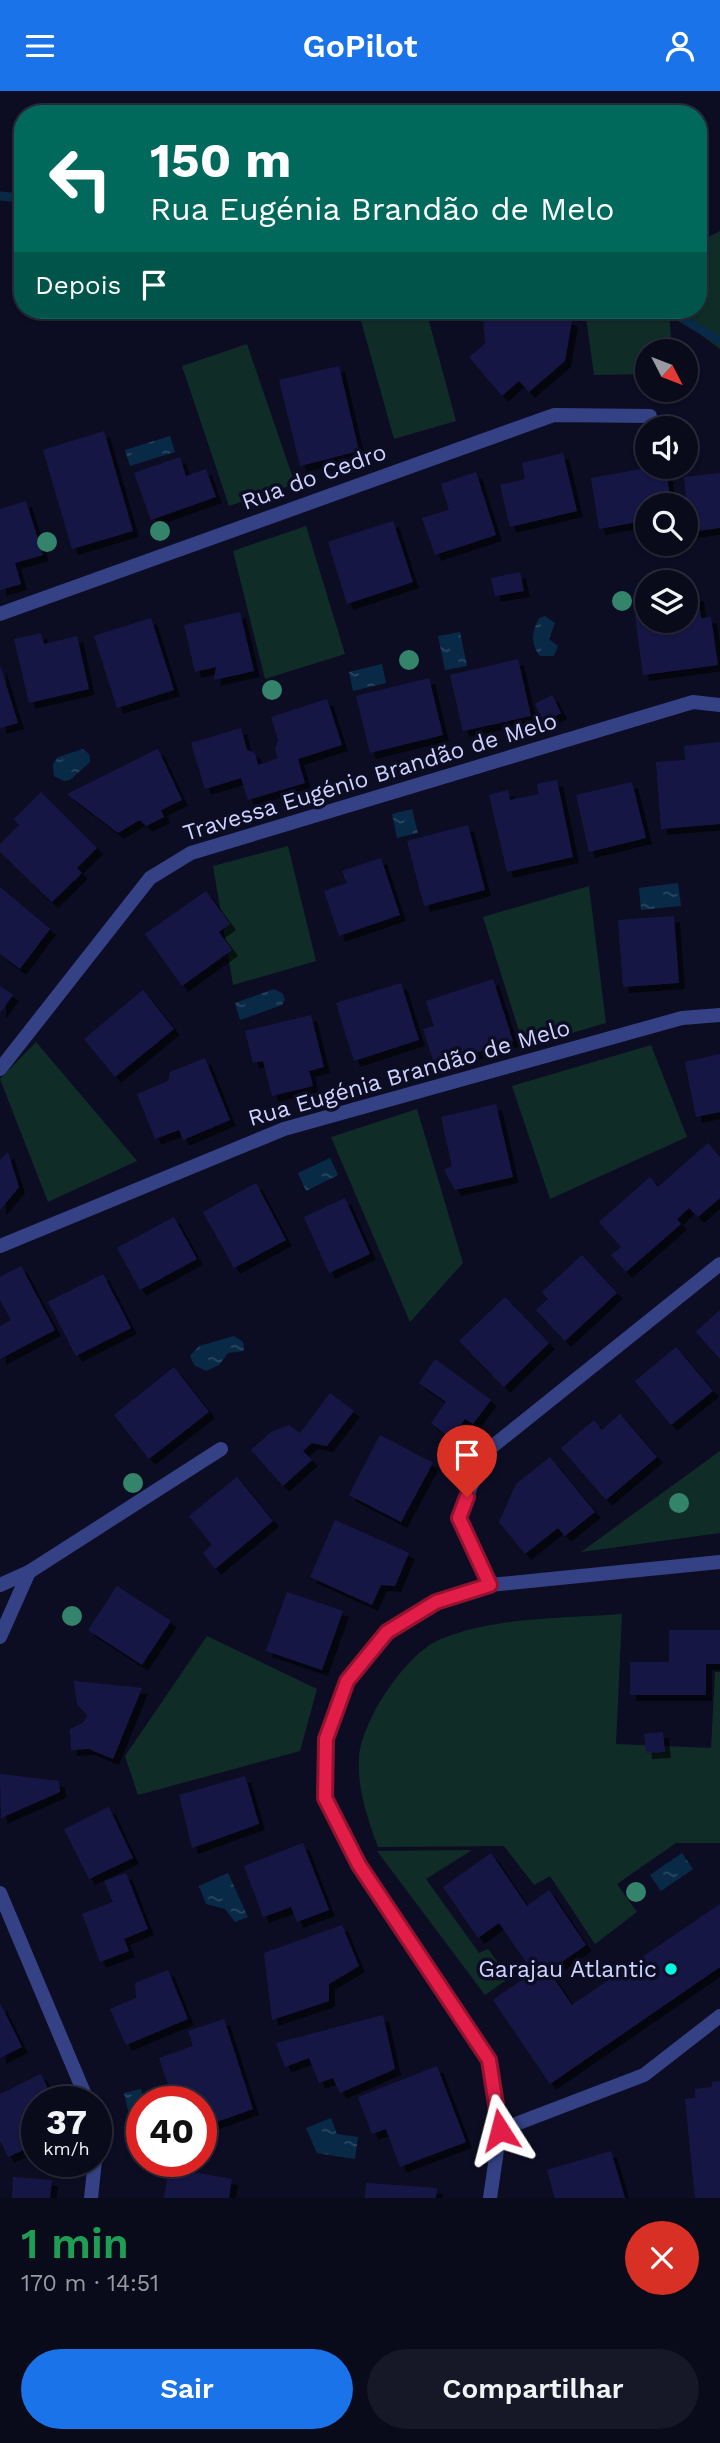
<!DOCTYPE html>
<html lang="pt">
<meta charset="utf-8">
<style>
body{margin:0;font-family:"Work Sans",sans-serif;background:#171827;color:#f1f3f6;height:100vh;display:flex;flex-direction:column;font-size:26px;white-space:nowrap}
*{box-sizing:border-box;margin:0}
p{font-size:23px;color:#999aa2}
.icon{flex:none;width:38px;height:38px;fill:none;stroke:currentColor;stroke-width:2;stroke-linecap:round;stroke-linejoin:round}
.map{position:relative;height:2107px;overflow:hidden}
.sheet{display:flex;flex-direction:column;background:#090a1a;flex:1}
.sheet>*{flex:none}
.guide{position:absolute;left:14px;top:14px;width:693px;height:214px;border-radius:28px;box-shadow:0 2px 5px #0004,0 0 0 2px #292b39;background:#00695c;color:#fff;overflow:hidden}
.needle{width:46px;rotate:132deg}
.fabs{position:absolute;left:635px;top:248px;display:grid;gap:14px}
.fabs a{display:grid;place-items:center;width:63px;height:63px;border-radius:50%;background:#090a1a;box-shadow:0 2px 5px #0004,0 0 0 2px #292b39;font-size:35px}
.speed{position:absolute;left:21px;top:1995px;display:flex;gap:14px;font-size:35px;font-weight:700;text-align:center}
.speed>*{display:grid;place-content:center;width:91px;height:91px;border-radius:50%;background:#090a1a;box-shadow:0 2px 5px #0004,0 0 0 2px #292b39;line-height:1}
.speed small{font-size:18px;font-weight:400}
.speed .limit{border:10px solid #d22;background:#fff;color:#111}
.pin{position:absolute;display:grid;place-items:center;width:60px;height:60px;color:#fff;margin:-72px -30px;border-radius:50% 50% 50% 0;rotate:-45deg;box-shadow:0 0 7px #0007}
.pin .icon{rotate:45deg}
.me{position:absolute;width:77px;margin:-38px;rotate:351deg;stroke-linejoin:round;filter:drop-shadow(0 0 5px #0008)}
.turn{display:flex;align-items:center;gap:24px;height:147px;padding:0 21px;font-size:32px}
.turn .icon{width:91px;height:91px;stroke-width:2.5}
.turn b{display:block;font-size:49px;line-height:60px}
.then{display:flex;align-items:center;height:66px;padding:0 21px;background:#0003;gap:14px;font-size:26px}
.round{display:grid;place-items:center;flex:none;width:74px;height:74px;border-radius:37px;background:#171827}
.head{display:flex;align-items:center;justify-content:space-between;height:119px;padding:0 21px}
h1{font-size:42px;font-weight:600;line-height:52px;color:#1e9e55}
.action{display:flex;gap:14px;margin-top:auto;padding:14px 21px}
.action a{flex:1;height:80px;border-radius:42px;background:#1a73e8;color:#fff;font-size:28px;font-weight:600;line-height:80px;text-align:center}
.action a+a{background:#171827;color:#f1f3f6}
header{display:flex;justify-content:space-between;align-items:center;height:91px;padding:0 21px;background:#1a73e8;color:#fff;font-size:32px;font-weight:600}
.map>svg:first-child{display:block}
.grass{fill:#0f2d26}
.water{fill:url(#water-ripples)}
.lines{fill:none;stroke-linecap:round;stroke-linejoin:round}
.stream{stroke:#082a46;stroke-width:9}
.building{fill:#181745;filter:url(#shadow)}
.minor{stroke:#344185;stroke-width:14}
.tertiary{stroke:#344185;stroke-width:14}
.tree{fill:#33846a}
.route-casing{stroke:#92132f;stroke-width:18}
.route{stroke:#e11d48;stroke-width:12}
.poi-dot{fill:#00f9e3;stroke:#0c0d23;stroke-width:2.5}
.labels{text-anchor:middle;dominant-baseline:central;stroke-width:7;stroke-linejoin:round;paint-order:stroke}
.street-label{font-size:23px;fill:#ced2ff;stroke:#0c0d23}
.poi-label{font-size:23px;fill:#ced2ff;stroke:#0c0d23;text-anchor:end}
</style>
<header><svg class="icon" aria-label="menu" viewBox="0 0 24 24"><path d="M4 6h16M4 12h16M4 18h16"/></svg>GoPilot<svg class="icon" aria-label="person" viewBox="0 0 24 24"><circle cx="12" cy="8" r="4"/><path d="M4 21q1-7 8-7t8 7"/></svg></header>
<div class="map">
<svg width="720" height="2107" viewBox="0 0 720 2107">
<defs>
<pattern id="water-ripples" width="26" height="14" patternUnits="userSpaceOnUse" patternTransform="scale(1.75)"><rect width="26" height="14" fill="#082a46"/><path d="M2 4q2-2 4 0t4 0M15 11q2-2 4 0t4 0" fill="none" stroke="#2b4862"/></pattern>
<filter id="shadow"><feDropShadow dx="6" dy="6" stdDeviation="0" flood-color="#0009"/></filter>
</defs>
<rect width="100%" height="100%" fill="#0c0d23"/>
<g class="grass">
<path d="M720,140V258L689,235L686,219H698V151Z"/>
<path d="M358,219H426L456,330L394,348Z"/>
<path d="M585,219H669L672,261H648L647,283L594,284Z"/>
<path d="M247,253L295,393L229,415L182,275Z"/>
<path d="M306,435L345,563L265,588L233,460Z"/>
<path d="M288,755L316,870L233,894L213,775Z"/>
<path d="M589,795L606,932L524,956L483,826Z"/>
<path d="M36,951L137,1070L48,1111L0,988Z"/>
<path d="M651,954L687,1046L550,1108L512,995Z"/>
<path d="M417,1018L463,1172L410,1231L331,1046Z"/>
<path d="M720,1360V1442L581,1461Z"/>
<path d="M622,1523L616,1653L711,1657L715,1581H720V1752H676L617,1793L637,1821L595,1853L550,1785L534,1794L504,1755L378,1756C368,1729 357,1697 359,1668C361,1630 406,1562 441,1548C496,1525 563,1528 622,1523Z"/>
<path d="M207,1545L317,1598L300,1660L138,1704L125,1665Z"/>
<path d="M472,1759L426,1788L479,1862L488,1858L509,1887L485,1904L377,1760Z"/>
</g>
<g class="water">
<path d="M170,345L175,361L130,375L125,359Z"/>
<path d="M545,525L555,532L549,548L558,555L554,565H540C530,552 532,541 539,527Z"/>
<path d="M460,541L467,575L445,579L438,545Z"/>
<path d="M382,573L386,592L353,600L349,581Z"/>
<path d="M83,658L89,663L90,671L70,689L64,690L54,685L53,673L58,666Z"/>
<path d="M412,718L418,742L397,747L392,723Z"/>
<path d="M678,792L681,815L641,819L639,797Z"/>
<path d="M274,898L282,902L285,908L282,914L240,929L235,912Z"/>
<path d="M330,1067L338,1084L306,1100L298,1082Z"/>
<path d="M234,1245L243,1251L244,1260L228,1262L219,1274L206,1280L194,1274L190,1265L199,1255Z"/>
<path d="M682,1762L693,1778L661,1800L650,1784Z"/>
<path d="M228,1782L248,1826L235,1831L225,1818L206,1813L199,1795Z"/>
<path d="M141,1998L144,2011H142V2029L131,2032L124,2002Z"/>
<path d="M331,2027L337,2043L358,2046L355,2068L317,2062L306,2037Z"/>
</g>
<g class="lines">
<g class="stream">
<path d="M0,105L23,107"/>
<path d="M668,219L720,250"/>
</g>
</g>
<g class="building">
<path d="M489,219H550L572,230L565,270L529,301L519,290L502,305L469,266L485,253L483,224Z"/>
<path d="M339,275L359,360L300,375L279,289Z"/>
<path d="M104,340L133,440L72,458L43,359Z"/>
<path d="M563,362L577,420L510,436L500,394L525,388L522,372Z"/>
<path d="M180,366L186,385L206,378L216,406L151,429L134,382Z"/>
<path d="M652,376H665L672,415H648V429L599,438L591,387Z"/>
<path d="M476,381L496,444L435,464L422,427L449,419L441,393Z"/>
<path d="M720,382V437L690,441L684,386Z"/>
<path d="M26,410L43,464L15,472L21,493L0,499V418Z"/>
<path d="M393,430L413,491L347,513L328,451Z"/>
<path d="M520,481L524,500L495,505L491,487Z"/>
<path d="M698,504L701,527L711,526L718,574L643,584L635,525L648,524V530H686V506Z"/>
<path d="M240,521L254,580L214,589L216,576L195,581L184,534Z"/>
<path d="M151,527L174,599L117,617L94,545Z"/>
<path d="M41,542L44,553L77,545L89,598L29,612L14,548Z"/>
<path d="M518,568L531,625L463,640L450,584Z"/>
<path d="M0,574L18,632L0,637Z"/>
<path d="M429,587L443,644L370,662L356,605Z"/>
<path d="M552,604L561,622L544,631L535,613Z"/>
<path d="M327,608L342,654L298,668L305,692L248,709L241,687L205,698L191,652L241,637L247,659L255,662L258,674L265,672L278,667L275,658L278,649L271,626Z"/>
<path d="M720,651V733L661,738L656,671L685,669L684,655Z"/>
<path d="M158,658L182,709L161,719L164,726L146,735L140,729L118,742L67,703Z"/>
<path d="M557,689L573,766L507,781L489,704L508,699L510,709L539,703L537,693Z"/>
<path d="M632,691L646,747L589,761L576,704Z"/>
<path d="M41,701L97,757L77,777L82,782L52,811L0,761V753L19,734L14,728Z"/>
<path d="M468,734L485,799L424,815L407,750Z"/>
<path d="M381,767L400,824L339,845L324,800L347,792L342,780Z"/>
<path d="M0,796L50,838L20,878L0,863Z"/>
<path d="M206,800L230,833L219,841L232,859L182,895L145,843Z"/>
<path d="M674,825L679,892L623,896L618,829Z"/>
<path d="M493,888L513,950L435,975L423,938L434,935L426,910Z"/>
<path d="M401,892L419,949L354,970L336,912Z"/>
<path d="M0,895L13,904L0,922Z"/>
<path d="M143,899L174,938L115,986L84,948Z"/>
<path d="M311,924L324,976L309,980L313,995L272,1005L263,970L253,972L245,940Z"/>
<path d="M720,963V1021L696,1026L685,971Z"/>
<path d="M205,967L230,1029L183,1049L179,1039L155,1048L137,1003L168,990L170,981Z"/>
<path d="M496,1013L513,1086L455,1099L444,1079L452,1075L441,1026Z"/>
<path d="M708,1052L720,1066V1107L698,1126L689,1117L677,1128L681,1133L626,1181L611,1164L621,1156L599,1131L650,1086L658,1096Z"/>
<path d="M8,1061L19,1096L0,1119V1069Z"/>
<path d="M256,1092L286,1149L234,1177L203,1121Z"/>
<path d="M345,1107L370,1163L329,1182L304,1126Z"/>
<path d="M174,1126L197,1168L140,1199L117,1157Z"/>
<path d="M582,1164L617,1202L565,1250L536,1219L548,1208L542,1201Z"/>
<path d="M21,1175L55,1239L0,1268V1235L11,1229L0,1209V1186Z"/>
<path d="M103,1183L131,1237L76,1265L48,1211Z"/>
<path d="M505,1206L549,1252L504,1296L459,1250Z"/>
<path d="M720,1219V1268L696,1241Z"/>
<path d="M676,1256L713,1300L671,1334L635,1290Z"/>
<path d="M435,1268L491,1309L473,1333L465,1328L451,1348L431,1332L446,1311L419,1292Z"/>
<path d="M174,1276L209,1321L149,1368L114,1324Z"/>
<path d="M330,1302L354,1320L327,1355L312,1352L303,1360L312,1369L283,1395L251,1359L271,1341L289,1334L300,1342Z"/>
<path d="M620,1323L657,1366L606,1409L561,1357L594,1329L602,1339Z"/>
<path d="M380,1344L433,1372L401,1431L349,1404Z"/>
<path d="M550,1366L595,1421L565,1445L558,1437L525,1463L499,1431L516,1393Z"/>
<path d="M237,1386L273,1430L215,1478L203,1462L212,1454L189,1425Z"/>
<path d="M335,1429L409,1462L395,1495L381,1494L372,1514L310,1486Z"/>
<path d="M117,1495L171,1530L142,1574L88,1539Z"/>
<path d="M287,1501L343,1520L322,1579L266,1560Z"/>
<path d="M669,1539H720V1573H706V1604H630V1571H669Z"/>
<path d="M74,1590L142,1597L113,1668L89,1658L71,1659L70,1638L84,1631L87,1624L77,1613Z"/>
<path d="M663,1641L665,1661L646,1662L644,1643Z"/>
<path d="M0,1683L59,1690L60,1701L1,1727Z"/>
<path d="M245,1685L259,1733L192,1757L179,1704Z"/>
<path d="M109,1716L133,1767L89,1788L64,1738Z"/>
<path d="M303,1752L329,1819L297,1831L291,1816L263,1826L244,1775Z"/>
<path d="M491,1762L527,1815L549,1799L586,1854L549,1880L572,1914L720,1813V1876L550,1993L493,1909L533,1881L499,1832L478,1847L443,1796Z"/>
<path d="M126,1782L148,1838L124,1848L129,1860L100,1871L82,1823L113,1811L104,1790Z"/>
<path d="M342,1834L359,1875L329,1893V1910L272,1929L264,1862Z"/>
<path d="M168,1879L188,1928L126,1954L110,1918L136,1907L135,1892Z"/>
<path d="M0,1912L22,1956L0,1967Z"/>
<path d="M383,1924L395,1978L340,2002L333,1987L319,1992L309,1967L285,1976L276,1952Z"/>
<path d="M224,1928L253,2018L211,2033L204,2010L174,2011L159,1967L193,1955L188,1940Z"/>
<path d="M437,1975L466,2051L400,2076L386,2038L372,2043L358,2006Z"/>
<path d="M41,1983L54,2011H37V2053L8,2066L0,2049V2003Z"/>
<path d="M720,1990V2107H695L685,2008L695,2007V1998L712,1996V1991Z"/>
<path d="M611,2060L625,2107H555L547,2079Z"/>
<path d="M169,2077L232,2088L229,2107H164Z"/>
<path d="M13,2086L52,2089L50,2107H12Z"/>
<path d="M366,2092L437,2097L436,2107H365Z"/>
</g>
<g class="lines">
<g class="minor">
<path d="M0,523L554,324L650,325"/>
<path d="M0,978L150,787L191,762L693,611L720,614"/>
<path d="M0,1155L284,1038L682,927L720,924"/>
<path d="M0,1494L29,1481L221,1358"/>
<path d="M490,1494L459,1427L483,1363L720,1173"/>
<path d="M0,1546L29,1481"/>
<path d="M0,1802L88,2011"/>
<path d="M96,2031L99,2038L96,2061"/>
<path d="M500,2039L644,1984L720,1925"/>
<path d="M91,2107L95,2070"/>
</g>
<path class="tertiary" d="M490,2107L500,2039L489,1969L370,1792L348,1756L325,1707L326,1648L347,1590L387,1541L436,1511L490,1494L720,1471"/>
</g>
<g class="tree">
<circle cx="160" cy="440" r="10"/>
<circle cx="47" cy="451" r="10"/>
<circle cx="622" cy="510" r="10"/>
<circle cx="409" cy="569" r="10"/>
<circle cx="272" cy="599" r="10"/>
<circle cx="133" cy="1392" r="10"/>
<circle cx="679" cy="1412" r="10"/>
<circle cx="72" cy="1525" r="10"/>
<circle cx="636" cy="1801" r="10"/>
</g>
<g class="lines">
<defs>
<path id="route" d="M467,1406L459,1427L490,1494L436,1511L387,1541L347,1590L326,1648L325,1707L359,1774L489,1969L500,2039"/>
</defs>
<use href="#route" class="route-casing"/>
<use href="#route" class="route"/>
</g>
<circle class="poi-dot" cx="671" cy="1878" r="7"/>
<g class="labels">
<g class="street-label">
<text transform="translate(314 386) rotate(-20)">Rua do Cedro</text>
<text transform="translate(370 686) rotate(-17)">Travessa Eugénio Brandão de Melo</text>
<text transform="translate(409 982) rotate(-16)">Rua Eugénia Brandão de Melo</text>
</g>
<g class="poi-label">
<text x="657" y="1878">Garajau Atlantic</text>
</g>
</g>
</svg>
<div class="fabs">
<a><svg class="needle" viewBox="-14 -14 28 28"><path d="M0-13l5 13h-10z" fill="#e53935"/><path d="M0 13l5-13h-10z" fill="#999aa2"/></svg></a>
<a><svg class="icon" aria-label="sound" viewBox="0 0 24 24"><path d="M4 9h4l5-4v14l-5-4H4zM17 9q2 3 0 6"/></svg></a>
<a><svg class="icon" aria-label="search" viewBox="0 0 24 24"><circle cx="10" cy="10" r="6"/><path d="M15 15l6 6"/></svg></a>
<a><svg class="icon" aria-label="layers" viewBox="0 0 24 24"><path d="M12 4l9 5-9 5-9-5zM3 14l9 5 9-5"/></svg></a>
</div>
<div class="speed"><div>37<small>km/h</small></div><div class="limit">40</div></div>
<div class="pin" style="left:467px;top:1406px;background:#d93025"><svg class="icon" aria-label="arrive" viewBox="0 0 24 24"><path d="M6 21V4h12l-3 4 3 4H6"/></svg></div>
<svg class="me" style="left:500px;top:2039px" viewBox="-20 -20 40 40"><path d="M0-17L14 15 0 8-14 15z" fill="#e11d48" stroke="#fff" stroke-width="4"/></svg>
<div class="guide">
<div class="turn"><svg class="icon" aria-label="left" viewBox="0 0 24 24"><path d="M17 20v-9H6M10 6l-5 5 5 5"/></svg><div><b>150 m</b>Rua Eugénia Brandão de Melo</div></div>
<div class="then">Depois<svg class="icon" aria-label="arrive" viewBox="0 0 24 24"><path d="M6 21V4h12l-3 4 3 4H6"/></svg></div>
</div>
</div>
<section class="sheet">
<div class="head"><div><h1>1 min</h1><p>170 m · 14:51</p></div><a class="round" style="background:#d93025;color:#fff"><svg class="icon" aria-label="close" viewBox="0 0 24 24"><path d="M6 6l12 12M18 6L6 18"/></svg></a></div>
<div class="action"><a>Sair</a><a>Compartilhar</a></div>
</section>
